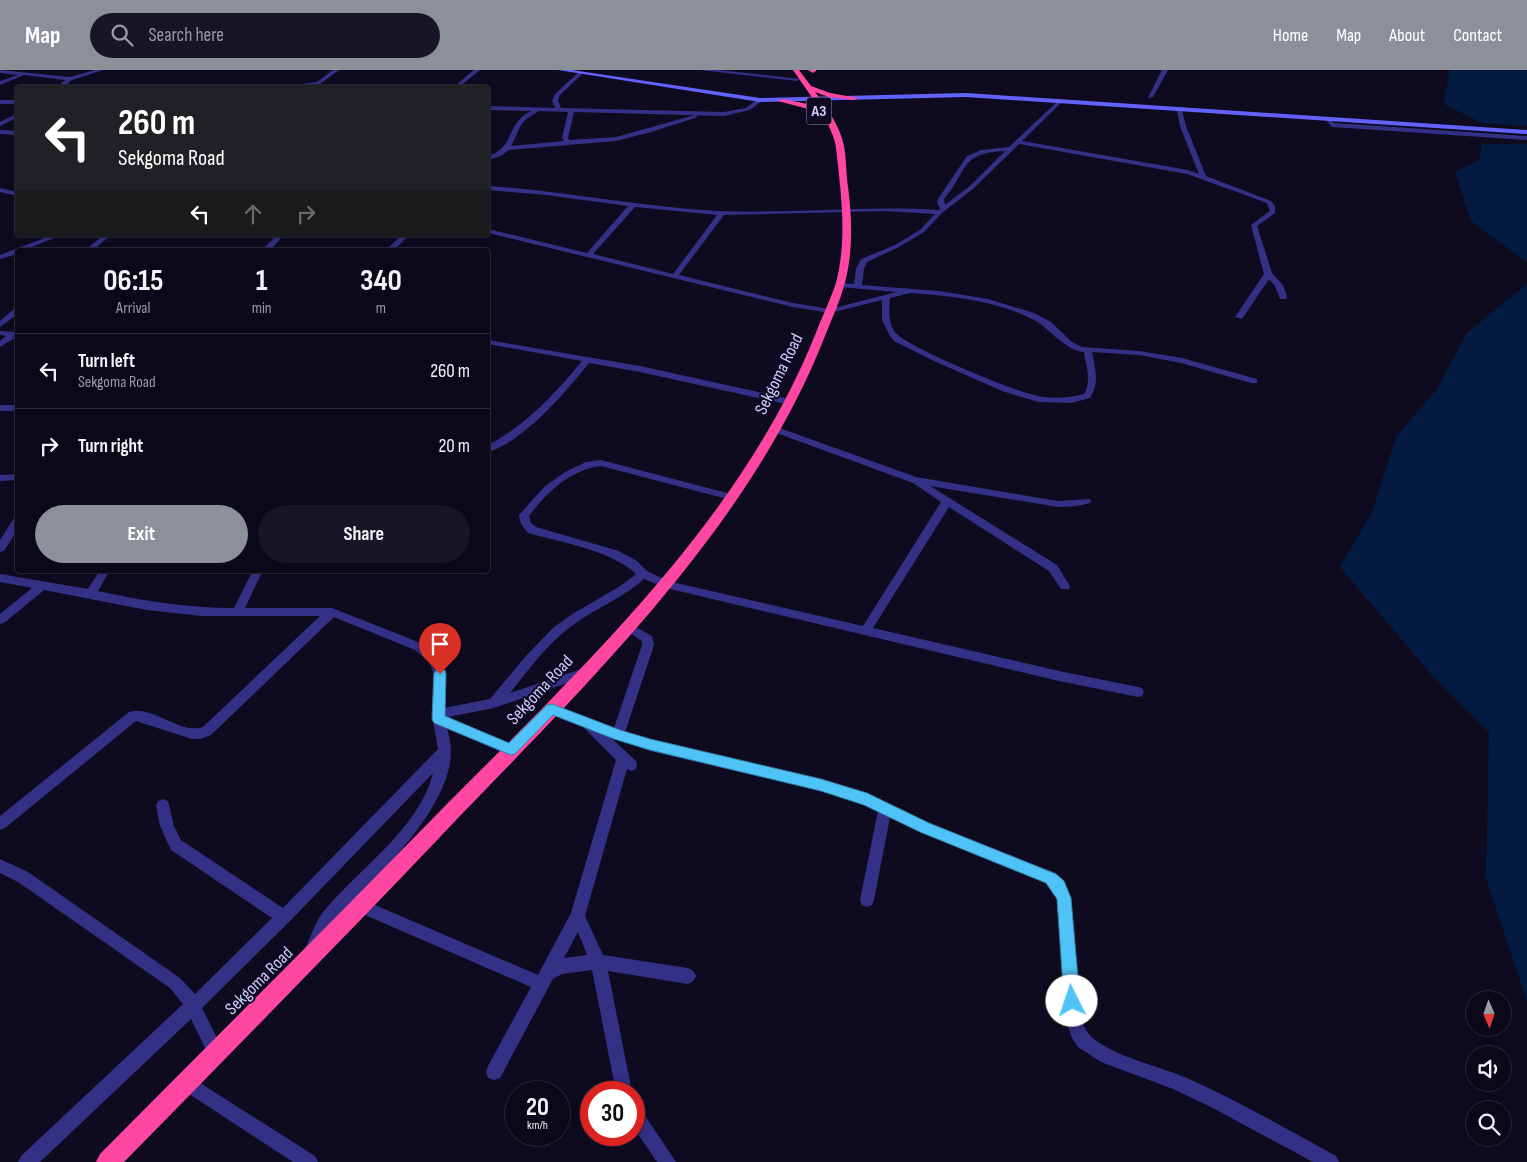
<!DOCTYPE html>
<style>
body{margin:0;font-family:"Sofia Sans Condensed",sans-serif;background:#181626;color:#f1f3f6;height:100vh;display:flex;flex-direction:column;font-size:19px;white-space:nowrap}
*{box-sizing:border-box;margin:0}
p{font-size:16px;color:#999aa2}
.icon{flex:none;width:28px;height:28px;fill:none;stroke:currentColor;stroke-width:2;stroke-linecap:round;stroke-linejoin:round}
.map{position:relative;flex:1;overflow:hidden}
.panel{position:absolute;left:15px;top:178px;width:475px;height:325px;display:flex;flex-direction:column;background:#0a0819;border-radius:5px;box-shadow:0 2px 8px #0003,0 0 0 1px #2a2938}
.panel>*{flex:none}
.banner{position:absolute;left:15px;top:15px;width:475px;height:152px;border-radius:5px;box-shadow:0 2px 8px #0003,0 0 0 1px #2a2938;background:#202124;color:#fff;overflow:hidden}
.needle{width:32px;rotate:178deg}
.fabs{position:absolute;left:1466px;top:921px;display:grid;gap:10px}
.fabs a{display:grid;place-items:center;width:45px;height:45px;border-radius:50%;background:#0a0819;box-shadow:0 2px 8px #0003,0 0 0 1px #2a2938;font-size:25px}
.speed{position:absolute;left:505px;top:1011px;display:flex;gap:10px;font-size:25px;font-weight:700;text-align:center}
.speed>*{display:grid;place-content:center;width:65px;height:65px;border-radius:50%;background:#0a0819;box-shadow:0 2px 8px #0003,0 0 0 1px #2a2938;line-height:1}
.speed small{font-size:12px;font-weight:400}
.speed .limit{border:8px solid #d22;background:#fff;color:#111}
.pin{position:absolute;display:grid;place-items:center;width:42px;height:42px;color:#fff;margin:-51px -21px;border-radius:50% 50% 50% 0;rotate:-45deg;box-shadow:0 0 5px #0007}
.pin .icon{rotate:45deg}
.me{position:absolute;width:55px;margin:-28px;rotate:356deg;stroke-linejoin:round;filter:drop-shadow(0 0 4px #0008)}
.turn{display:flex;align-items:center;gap:18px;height:105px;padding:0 20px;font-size:22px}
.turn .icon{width:65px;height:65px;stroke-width:2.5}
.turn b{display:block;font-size:35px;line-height:42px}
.lanes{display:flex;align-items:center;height:48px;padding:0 20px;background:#0003;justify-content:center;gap:25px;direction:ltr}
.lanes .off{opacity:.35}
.eta{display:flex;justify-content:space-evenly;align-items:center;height:85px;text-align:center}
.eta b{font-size:30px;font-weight:700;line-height:35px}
.button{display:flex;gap:10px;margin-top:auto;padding:10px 20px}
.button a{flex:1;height:58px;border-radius:30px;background:#8c9099;color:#fff;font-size:20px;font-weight:700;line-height:58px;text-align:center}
.button a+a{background:#181626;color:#f1f3f6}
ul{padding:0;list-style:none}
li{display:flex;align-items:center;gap:15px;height:75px;padding:0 20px;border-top:1px solid #2a2938}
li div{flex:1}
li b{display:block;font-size:19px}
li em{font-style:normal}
header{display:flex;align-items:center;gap:30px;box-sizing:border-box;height:70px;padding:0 25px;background:#8c9099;color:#fff}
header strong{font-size:24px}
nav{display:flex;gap:28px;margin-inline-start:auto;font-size:18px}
.search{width:350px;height:45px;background:#181626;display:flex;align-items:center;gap:12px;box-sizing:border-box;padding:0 18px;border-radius:28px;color:#999aa2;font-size:19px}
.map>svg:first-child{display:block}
.water{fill:#041b41}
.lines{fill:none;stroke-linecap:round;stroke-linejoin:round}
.street{fill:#333085;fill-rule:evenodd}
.secondary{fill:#6462ff;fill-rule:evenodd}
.highway{fill:#ff46a0;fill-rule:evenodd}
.route{fill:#4fc3f7;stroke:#337fa1}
.labels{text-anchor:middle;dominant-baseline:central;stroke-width:4;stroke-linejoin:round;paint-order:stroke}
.shield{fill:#0e0b21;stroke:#9691bc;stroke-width:1}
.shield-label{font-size:16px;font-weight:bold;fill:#d0cbff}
.street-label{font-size:18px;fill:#d0cbff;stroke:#0e0b21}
</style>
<header>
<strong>Map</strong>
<div class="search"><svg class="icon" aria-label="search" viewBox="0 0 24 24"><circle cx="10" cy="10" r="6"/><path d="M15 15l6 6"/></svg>Search here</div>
<nav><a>Home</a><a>Map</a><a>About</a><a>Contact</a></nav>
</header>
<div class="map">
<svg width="1527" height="1092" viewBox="0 0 1527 1092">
<rect width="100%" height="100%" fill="#0e0b21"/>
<g class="water">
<path d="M1450,0H1527V56L1482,53L1444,34Z"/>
<path d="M1482,74H1527V192L1471,151L1455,102L1479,90Z"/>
<path d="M1527,214V932L1486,808L1489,662L1431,604L1340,497L1372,442L1396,367L1437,319L1467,263Z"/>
</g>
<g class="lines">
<g class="street">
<path d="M0,0L70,7L95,0H103L72,10L62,18H56L65,10L24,5L0,15V11L18,5L0,3Z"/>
<path d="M333,0H339L320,14L292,18H272L317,12Z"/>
<path d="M474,0H480L458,18H452Z"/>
<path d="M700,0H719L800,9L797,11Z"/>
<path d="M1162,0H1168L1153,27L1148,28Z"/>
<path d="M580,1L582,4L559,26L558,31L561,38L724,42L746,38L758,29L763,30L750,40L724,46L574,42L568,68L570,70L616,67L695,45L698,47L651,62L616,71L509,80L501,86L488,90V86C516,77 505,54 531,41L488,40V36L555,38L552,31L555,24ZM539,41L568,42L562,68L564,71L511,76C522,56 517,53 539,41Z"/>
<path d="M1060,29L1062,32L1022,71L1188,100L1199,104L1180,56L1177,41L1182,40L1186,56L1206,106L1271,131L1275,136V143L1257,156L1258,159L1272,203L1283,215L1287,227L1286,229H1280L1275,216L1269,209L1242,249L1235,247L1264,204L1251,155L1270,141L1267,133L1187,104L1019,74L974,118L942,143L924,162L899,177L867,192L864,199L862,215L939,221L988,229L1034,243L1051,252L1072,272L1082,277L1139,281L1182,288L1257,309V313H1251L1181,293L1139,285L1092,282C1095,299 1100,312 1090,328L1071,333L1038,332L1002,321L932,290L894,271L890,266L882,250V230L830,243L793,237L488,163V159L587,183L628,136L546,125L488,120V116C565,121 641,137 718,141C792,144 865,135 939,140L940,138L937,133L938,129L967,86L981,80L1009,77ZM1005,81L970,116L945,135L944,129C969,100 959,83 1005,81ZM635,137L717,145L673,204L593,184ZM885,141L935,144L920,160L895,175L861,189L856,199L854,214L840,213L836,215L840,217L897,222L830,239L793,233L679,205L724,145ZM910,223C950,226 994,230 1030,248C1050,257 1063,280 1084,282C1086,296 1092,310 1084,324C1068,328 1054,329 1038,326C1016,322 906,277 895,262C888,252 889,239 890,228Z"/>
<rect x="0" y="30" width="18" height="4"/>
<path d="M18,43V47L0,56V52Z"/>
<path d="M1328,47L1334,53L1527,66V70L1332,57L1325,49Z"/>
<path d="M0,60L18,61V65L0,64Z"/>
<path d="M0,118L18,122V126L0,122Z"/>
<path d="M52,165H61L25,180H18V184L0,189V185Z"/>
<path d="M104,165H111L93,180H85Z"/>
<path d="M277,165H284L270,180H262Z"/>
<path d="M402,165H409L394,180H386Z"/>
<path d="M15,238H18V244L0,257V251Z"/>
<path d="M0,261L18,262V266L0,277V271L6,266L0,265Z"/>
<path d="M488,270L640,296L790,329L794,332L790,335L640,302L589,293C566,322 524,371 488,382V375C525,356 555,324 582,291L488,274Z"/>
<rect x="0" y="335" width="18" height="6"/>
<path d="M774,356L916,407L1058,431L1090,429L1091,431L1090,433C1079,436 1069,437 1058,437L930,416L1057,495L1070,516L1069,519H1061L1049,501L949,437L873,558L1059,601L1138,617L1142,618L1144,622L1142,626L1138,627L1059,611L666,518L644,509C623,528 596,538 573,555C548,573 529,599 510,623L584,598L588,600L590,603L588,606L494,638L448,647L516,676L517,680L516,684L511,686L506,684L447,658C449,665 451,673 451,681C451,740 373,810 334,851L327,863L318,884L313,887L308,884L305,879C311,866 315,852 324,841C358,799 420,758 433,703L289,852L202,938L224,982L222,988L216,990L210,988L191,949L40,1092H18L21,1086L183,934L170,918L18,812L0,803V789L28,802L180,908L195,924L272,848L171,780L160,756L156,735L158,731L163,729L168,731L174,756L181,770L283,838L438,679L432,644L433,602L430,593L415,580L334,547L211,665L200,669H192L136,651L5,758L0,760V746L129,642C152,634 180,665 203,657L320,546H202L147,540L44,520L4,553L0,554V544L32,518L0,512V504L88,519L100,500H110L98,521C143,531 188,538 234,538L253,500H263L245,538H332L423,574L438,586L444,596L446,610L444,638L490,629L525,587L554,557L574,543L622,515L636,504C613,481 560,472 528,463L521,454L519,446L520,444L544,417L565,402L586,392L601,390L731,424L736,427L731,430L601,396C570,400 547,422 529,446L531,453L536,457L619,481L637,491L647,501L668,511L863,556L941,432L913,413L771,361V357Z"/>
<path d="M18,404V410L0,411V405Z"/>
<path d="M18,447V459L4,481L0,482V470L14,448Z"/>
<path d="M627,552L652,566L654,575L625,662L650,669L821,709L867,723L929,753L1056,803L1064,812L1071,828L1081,948C1084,960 1091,968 1101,974C1127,990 1159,996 1187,1008C1238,1031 1287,1059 1336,1086L1339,1092H1313L1211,1037L1173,1019L1101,992L1078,977L1072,968L1065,948L1057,828L1046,813L919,761L890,747L874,830L872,835L867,837L862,835L860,830L878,741L864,734L821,721L650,681L610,667L636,691L637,695L636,699L631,701L627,699L585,846L603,885L688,898L693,901L696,906L693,911L688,914L608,901L632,1022H616L592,900L562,904L553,909L500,1008L494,1010L488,1008L486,1002L488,996L531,917L356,841L354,836L356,831L361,829L538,905L571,843L616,690L583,657L548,643L546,639L548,635L552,634L614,658L642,575V571L623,559L621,556L623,553ZM578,862L587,885L564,888Z"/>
<path d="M186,1004L315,1086L318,1092H293L180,1018L178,1012L180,1006Z"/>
<path d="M634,1036L640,1038L676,1092H657L634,1058Z"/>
</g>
<path class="secondary" d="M558,0H572L760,28L966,23L1527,60V64L966,27L760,32Z"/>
<g class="highway">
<path d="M793,0H799L811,16L830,23L858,28L854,30L829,27L815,22C827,38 840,56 844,76C846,86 846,98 847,109C852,144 854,182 844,216C840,231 833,246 827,261C751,459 584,616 440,767C336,876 230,984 124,1092H96L100,1084C215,968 331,853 445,736C583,597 741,450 815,265C821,249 829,233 835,216C848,172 841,123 836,78C835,68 829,57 825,47H818L808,39L778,31L782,29L813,35L822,42Z"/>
<path d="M808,0H816V1L813,3Z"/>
</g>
</g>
<path class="route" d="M440,599L445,600L446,604L445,646L509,673L547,635L552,634L620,660L650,669L821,709L867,723L929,753L1056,804L1064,811L1071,828L1080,931L1077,936L1072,939L1066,936L1064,931L1057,829L1046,813L920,762L864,735L821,721L650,680L614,669L553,645L515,684L511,685L434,653L432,649L434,604L436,600Z"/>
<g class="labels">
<rect class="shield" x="806.5" y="27.5" width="25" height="27" rx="4"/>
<g class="shield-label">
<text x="819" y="41">A3</text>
</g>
<g class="street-label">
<text transform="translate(779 304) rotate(-64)">Sekgoma Road</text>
<text transform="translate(540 620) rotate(-47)">Sekgoma Road</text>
<text transform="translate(259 911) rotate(-45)">Sekgoma Road</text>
</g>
</g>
</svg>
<div class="fabs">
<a><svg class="needle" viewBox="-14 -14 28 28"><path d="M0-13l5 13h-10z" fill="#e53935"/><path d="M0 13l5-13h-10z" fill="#999aa2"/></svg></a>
<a><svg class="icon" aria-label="sound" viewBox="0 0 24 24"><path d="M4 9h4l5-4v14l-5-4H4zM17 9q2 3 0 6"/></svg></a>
<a><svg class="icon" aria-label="search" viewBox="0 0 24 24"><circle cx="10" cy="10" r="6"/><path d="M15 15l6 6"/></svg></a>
</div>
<div class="speed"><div>20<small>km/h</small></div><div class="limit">30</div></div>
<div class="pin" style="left:440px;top:604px;background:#d93025"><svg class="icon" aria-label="arrive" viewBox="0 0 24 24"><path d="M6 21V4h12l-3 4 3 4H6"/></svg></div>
<svg class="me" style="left:1072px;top:931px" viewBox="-20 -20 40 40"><circle r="19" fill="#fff"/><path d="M0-13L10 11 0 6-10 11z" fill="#4fc3f7"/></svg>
<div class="banner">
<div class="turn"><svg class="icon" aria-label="left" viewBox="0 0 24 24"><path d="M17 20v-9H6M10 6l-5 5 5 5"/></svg><div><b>260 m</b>Sekgoma Road</div></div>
<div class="lanes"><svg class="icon" aria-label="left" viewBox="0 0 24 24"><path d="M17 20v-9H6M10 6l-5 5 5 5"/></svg><svg class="icon off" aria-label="ahead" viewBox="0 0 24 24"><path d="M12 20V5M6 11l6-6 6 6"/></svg><svg class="icon off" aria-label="right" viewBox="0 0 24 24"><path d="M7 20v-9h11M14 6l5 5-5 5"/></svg></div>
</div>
<section class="panel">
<div class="eta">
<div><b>06:15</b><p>Arrival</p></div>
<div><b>1</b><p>min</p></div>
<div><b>340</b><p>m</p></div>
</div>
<ul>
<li><svg class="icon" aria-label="left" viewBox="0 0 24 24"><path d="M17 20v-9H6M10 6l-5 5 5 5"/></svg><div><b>Turn left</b><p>Sekgoma Road</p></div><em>260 m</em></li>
<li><svg class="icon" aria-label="right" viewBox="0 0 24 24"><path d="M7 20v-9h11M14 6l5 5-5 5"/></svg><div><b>Turn right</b></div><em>20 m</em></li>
</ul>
<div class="button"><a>Exit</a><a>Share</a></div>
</section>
</div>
